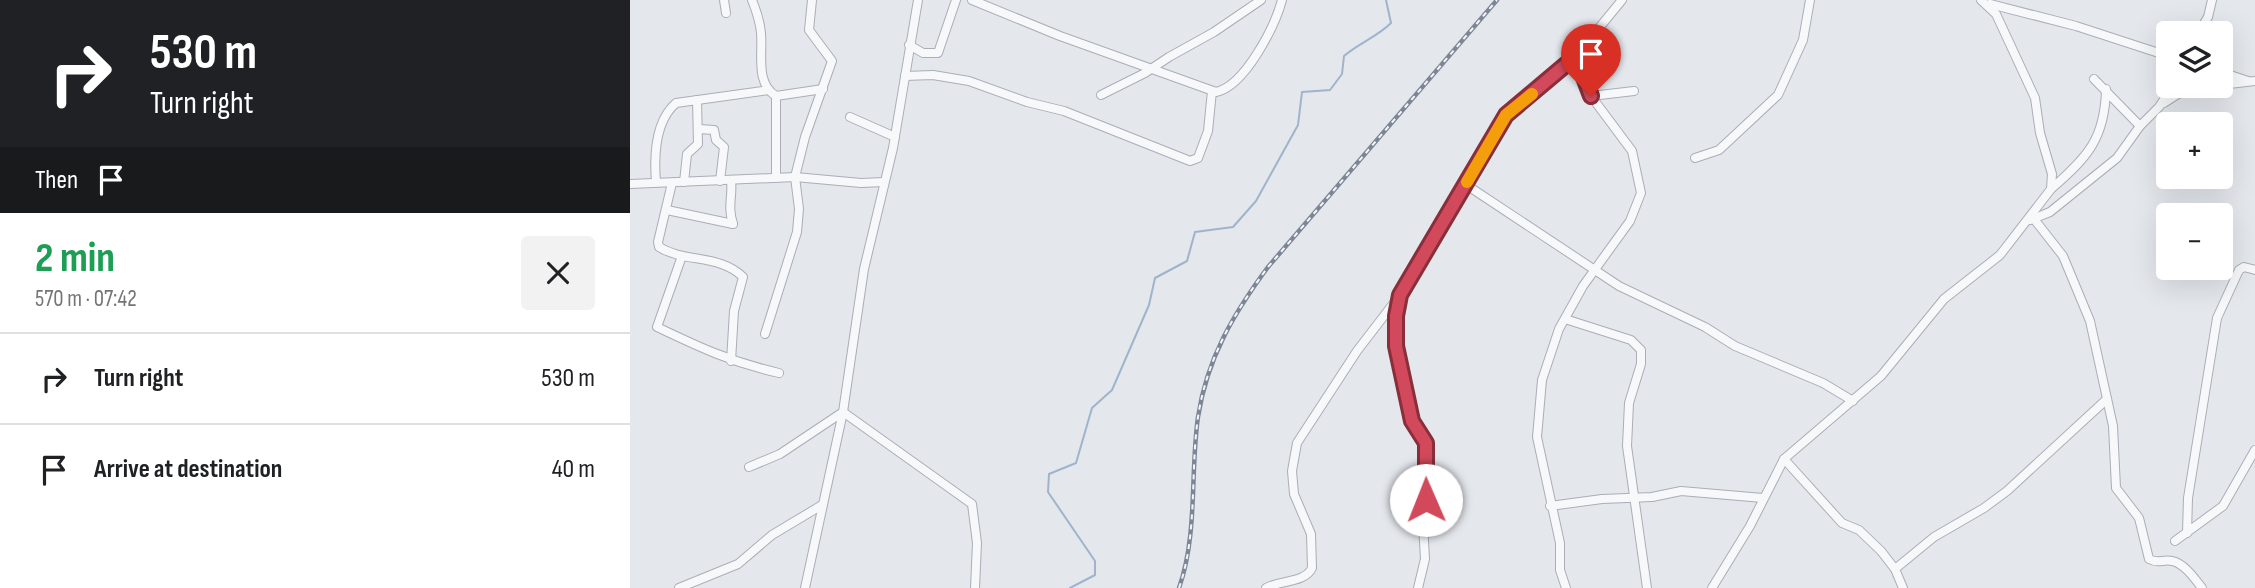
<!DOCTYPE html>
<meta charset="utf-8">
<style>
body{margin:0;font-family:"Sofia Sans Condensed",sans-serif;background:#f2f2f2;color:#202124;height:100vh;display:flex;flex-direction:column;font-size:26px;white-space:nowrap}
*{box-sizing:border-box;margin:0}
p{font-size:23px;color:#757577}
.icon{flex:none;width:38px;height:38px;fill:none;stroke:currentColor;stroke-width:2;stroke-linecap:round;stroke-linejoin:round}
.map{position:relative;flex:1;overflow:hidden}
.sheet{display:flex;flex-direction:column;background:#fff;width:630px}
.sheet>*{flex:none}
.hud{background:#202124;color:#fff;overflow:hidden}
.buttons{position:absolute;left:1526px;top:21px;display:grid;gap:14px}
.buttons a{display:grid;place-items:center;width:77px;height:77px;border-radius:7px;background:#fff;box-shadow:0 7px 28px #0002;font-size:35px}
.pin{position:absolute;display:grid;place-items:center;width:60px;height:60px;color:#fff;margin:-72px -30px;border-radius:50% 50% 50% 0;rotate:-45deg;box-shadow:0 0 7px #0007}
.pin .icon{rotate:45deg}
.me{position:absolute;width:77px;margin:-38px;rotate:359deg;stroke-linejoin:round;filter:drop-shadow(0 0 5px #0008)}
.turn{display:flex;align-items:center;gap:24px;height:147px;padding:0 35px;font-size:32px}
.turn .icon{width:91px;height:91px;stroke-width:2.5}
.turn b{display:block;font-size:49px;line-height:60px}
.then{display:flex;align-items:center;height:66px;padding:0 35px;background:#0003;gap:14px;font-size:26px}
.round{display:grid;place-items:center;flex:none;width:74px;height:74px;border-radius:7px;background:#f2f2f2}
.head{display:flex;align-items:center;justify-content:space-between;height:119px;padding:0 35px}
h1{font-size:42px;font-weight:700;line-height:52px;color:#1e9e55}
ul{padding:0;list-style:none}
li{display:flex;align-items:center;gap:21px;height:91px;padding:0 35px;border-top:2px solid #e0e0e0}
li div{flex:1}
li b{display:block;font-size:26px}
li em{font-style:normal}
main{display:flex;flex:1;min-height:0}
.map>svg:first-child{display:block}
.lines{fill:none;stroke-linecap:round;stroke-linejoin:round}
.stream{stroke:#9fb4cc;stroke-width:2}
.minor-casing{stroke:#a9aeb7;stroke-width:10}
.minor{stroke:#f7f8fa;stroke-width:8}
.rail-casing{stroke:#7d8696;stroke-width:4.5}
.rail{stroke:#f4f6f9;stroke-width:2;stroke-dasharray:5;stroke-linecap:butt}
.route-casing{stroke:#882f3b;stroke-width:18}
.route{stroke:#d1495b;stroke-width:12}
.slow{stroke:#f59e0b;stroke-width:12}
</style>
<main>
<section class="sheet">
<div class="hud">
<div class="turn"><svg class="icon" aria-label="right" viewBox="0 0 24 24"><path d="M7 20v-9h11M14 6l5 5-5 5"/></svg><div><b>530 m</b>Turn right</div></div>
<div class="then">Then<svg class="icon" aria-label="arrive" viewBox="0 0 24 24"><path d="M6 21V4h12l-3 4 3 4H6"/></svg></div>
</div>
<div class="head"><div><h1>2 min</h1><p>570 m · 07:42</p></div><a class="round"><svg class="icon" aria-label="close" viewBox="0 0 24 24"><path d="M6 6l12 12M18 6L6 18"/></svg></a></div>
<ul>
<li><svg class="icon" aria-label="right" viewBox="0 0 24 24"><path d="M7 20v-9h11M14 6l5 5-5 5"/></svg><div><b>Turn right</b></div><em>530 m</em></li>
<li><svg class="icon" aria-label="arrive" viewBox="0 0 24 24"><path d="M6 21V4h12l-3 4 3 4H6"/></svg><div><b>Arrive at destination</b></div><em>40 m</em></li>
</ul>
</section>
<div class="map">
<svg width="1625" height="588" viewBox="0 0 1625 588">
<rect width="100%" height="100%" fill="#e4e7ec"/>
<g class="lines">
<path class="stream" d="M440,588L465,575V561L418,492L419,474L446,463L462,408L482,390L519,305L525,278L557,261L565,232L603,227L626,201L668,125L672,92L700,90L712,74L714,56C729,43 747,37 761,23L756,0"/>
<defs>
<g id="minor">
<path d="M94,0L96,13"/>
<path d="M122,0C126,10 130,22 131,33C133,54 125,83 146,96L193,89"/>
<path d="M342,0L430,36L586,92C615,86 645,26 652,0"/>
<path d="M1360,4L1446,26L1538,56"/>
<path d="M1568,33L1578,17L1582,0"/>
<path d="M279,45L293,53H308L326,0"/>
<path d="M1591,72L1618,81"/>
<path d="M275,76L303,75L339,81L397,102L434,111L560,161L568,158L578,131L582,91"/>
<path d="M1464,79L1510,126"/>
<path d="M1591,85L1625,81"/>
<path d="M471,95L515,73L539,57L584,32L631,0"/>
<path d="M146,96V178"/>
<path d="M961,96L1004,91"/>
<path d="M1534,103L1548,94L1583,86"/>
<path d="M220,117L265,137"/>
<path d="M69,129L84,130L86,140L94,147L90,181"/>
<path d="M1065,158L1089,150L1148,95L1173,40L1180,0"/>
<path d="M101,180C103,198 97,204 103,224"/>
<path d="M26,182C24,157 25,121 46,103L139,90"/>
<path d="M54,182L57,154L68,144L67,100"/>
<path d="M42,183L28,242L29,247C55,263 90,254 113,277L104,311L101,361"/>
<path d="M0,184L165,177L231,183L254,182"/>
<path d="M835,184L989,286L1075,327L1105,346L1193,383L1223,401"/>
<path d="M1421,189C1458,157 1475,138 1476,89"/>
<path d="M37,210L103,224"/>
<path d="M1404,219L1433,256L1460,321L1483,426L1486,488L1509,518L1519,559C1528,564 1533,559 1542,561C1554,563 1565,579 1572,588"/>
<path d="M1400,220L1420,212L1487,158L1510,126L1529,107L1543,86"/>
<path d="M52,256L27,327C71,348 101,362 149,373"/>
<path d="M769,301L765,322L766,346L782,421L797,448L793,523L795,559L788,588"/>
<path d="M935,319L1001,340L1011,350V364L999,403L997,446L1017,588"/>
<path d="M135,334L167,232L169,209L165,177L175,137L202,61L179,30L182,0"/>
<path d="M1154,459L1212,523L1229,530L1251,551L1265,569L1273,588"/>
<path d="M119,467L150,454L213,412L342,504L347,543L345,588"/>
<path d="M920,506L972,499L1022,497L1051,491L1133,498"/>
<path d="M1557,533L1558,498L1587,318L1609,270L1614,267L1625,270"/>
<path d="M1545,541L1593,506L1625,450"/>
<path d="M1265,569L1304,537L1354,508L1377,491L1477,399"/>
<path d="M49,588L108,564L142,535L192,505"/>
<path d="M175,588L213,412L234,269L263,148L288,0"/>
<path d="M636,588C650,580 675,583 682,568L681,534L664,494L662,471L667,443L727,351L770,295L876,115L946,56L992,0"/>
<path d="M936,588L930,570V543L907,437L912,380L929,329L953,286L1000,221L1011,193L1002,151L961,96L946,56"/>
<path d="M1082,588L1120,526L1154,459L1251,376L1314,299L1370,255L1421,189L1422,174L1410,133L1405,98L1366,14L1351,0"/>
</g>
</defs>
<use href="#minor" class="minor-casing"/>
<use href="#minor" class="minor"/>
<defs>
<path id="rail" d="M549,588C568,534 560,473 568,417C577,358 604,313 638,267L867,0"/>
</defs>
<use href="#rail" class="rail-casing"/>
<use href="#rail" class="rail"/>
</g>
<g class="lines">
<defs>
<path id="route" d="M796,500V443L782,421L766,346V316L770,295L876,115L946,56L961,96"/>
</defs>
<use href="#route" class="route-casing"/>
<use href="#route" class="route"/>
<path class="slow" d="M837,182L876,115L902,94"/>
</g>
</svg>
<div class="buttons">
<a><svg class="icon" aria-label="layers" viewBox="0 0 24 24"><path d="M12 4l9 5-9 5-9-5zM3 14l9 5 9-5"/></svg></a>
<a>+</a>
<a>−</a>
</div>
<div class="pin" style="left:961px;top:96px;background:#d93025"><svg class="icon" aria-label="arrive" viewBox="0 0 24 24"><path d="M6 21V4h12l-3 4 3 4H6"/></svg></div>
<svg class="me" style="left:796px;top:500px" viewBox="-20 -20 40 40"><circle r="19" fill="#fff"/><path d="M0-13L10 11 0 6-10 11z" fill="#d1495b"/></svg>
</div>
</main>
